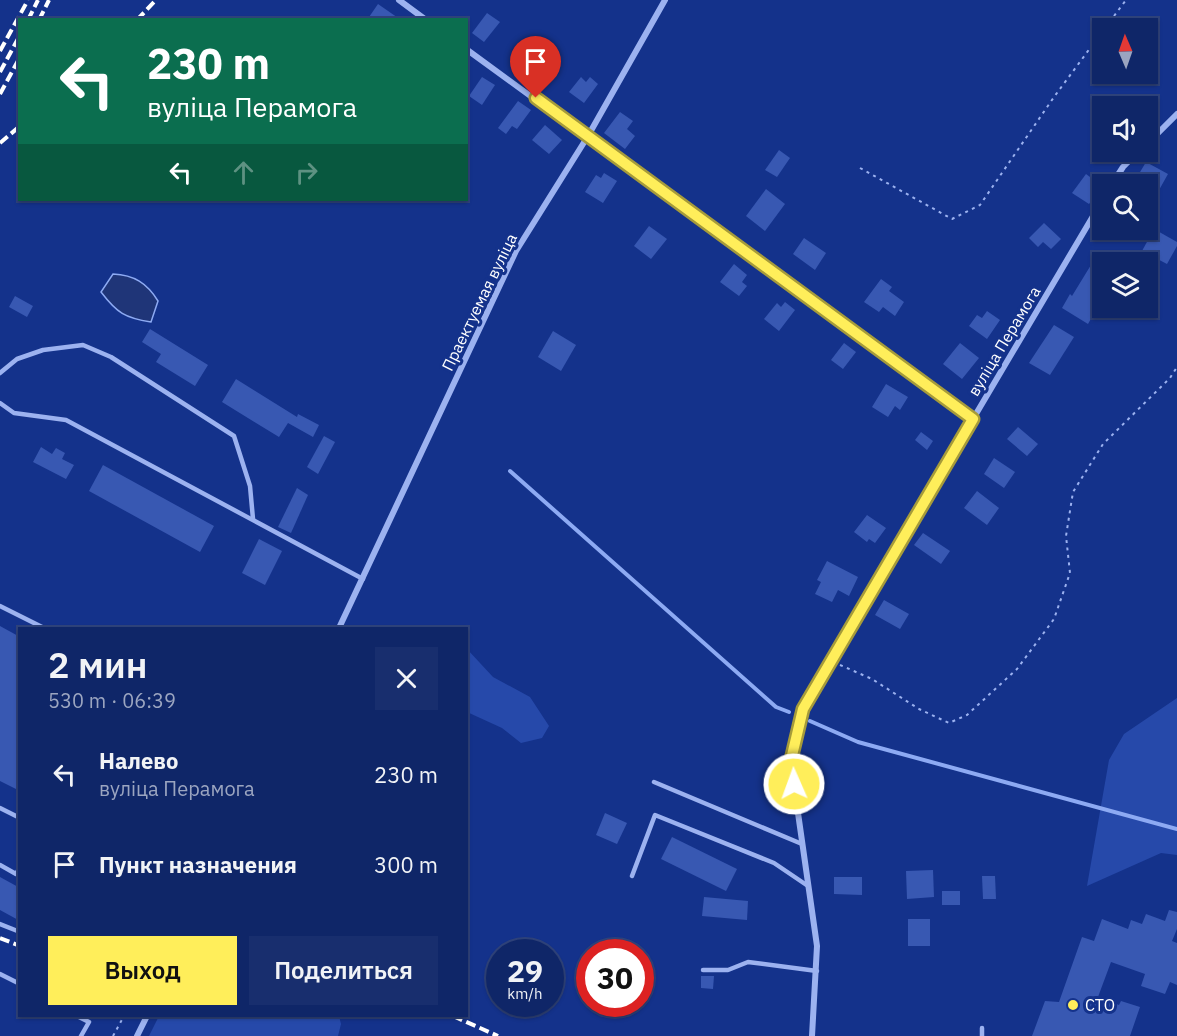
<!DOCTYPE html>
<html lang="ru">
<meta charset="utf-8">
<style>
body{margin:0;font-family:"IBM Plex Sans",sans-serif;background:#182e6e;color:#f1f3f6;height:100vh;display:flex;flex-direction:column;font-size:22px;white-space:nowrap}
*{box-sizing:border-box;margin:0}
p{font-size:20px;color:#9ba5c0}
.icon{flex:none;width:33px;height:33px;fill:none;stroke:currentColor;stroke-width:2;stroke-linecap:round;stroke-linejoin:round}
.map{position:relative;flex:1;overflow:hidden}
.sheet{position:absolute;left:18px;top:627px;width:450px;height:390px;display:flex;flex-direction:column;background:#0f2668;border-radius:0px;box-shadow:0 2px 4px #0004,0 0 0 2px #2f437c}
.sheet>*{flex:none}
.banner{position:absolute;left:18px;top:18px;width:450px;height:183px;border-radius:0px;box-shadow:0 2px 4px #0004,0 0 0 2px #2f437c;background:#0b6e4f;color:#fff;overflow:hidden}
.needle{width:39px;rotate:358deg}
.tools{position:absolute;left:1092px;top:18px;display:grid;gap:12px}
.tools a{display:grid;place-items:center;width:66px;height:66px;border-radius:0px;background:#0f2668;box-shadow:0 2px 4px #0004,0 0 0 2px #2f437c;font-size:30px}
.speed{position:absolute;left:486px;top:939px;display:flex;gap:12px;font-size:30px;font-weight:700;text-align:center}
.speed>*{display:grid;place-content:center;width:78px;height:78px;border-radius:50%;background:#0f2668;box-shadow:0 2px 4px #0004,0 0 0 2px #2f437c;line-height:1}
.speed small{font-size:15px;font-weight:400}
.speed .limit{border:9px solid #d22;background:#fff;color:#111}
.pin{position:absolute;display:grid;place-items:center;width:51px;height:51px;color:#fff;margin:-62px -26px;border-radius:50% 50% 50% 0;rotate:-45deg;box-shadow:0 0 6px #0007}
.pin .icon{rotate:45deg}
.me{position:absolute;width:66px;margin:-33px;rotate:358deg;stroke-linejoin:round;filter:drop-shadow(0 0 4px #0008)}
.turn{display:flex;align-items:center;gap:21px;height:126px;padding:0 30px;font-size:27px}
.turn .icon{width:78px;height:78px;stroke-width:2.5}
.turn b{display:block;font-size:42px;line-height:51px}
.lanes{display:flex;align-items:center;height:57px;padding:0 30px;background:#0003;justify-content:center;gap:30px;direction:ltr}
.lanes .off{opacity:.35}
.round{display:grid;place-items:center;flex:none;width:63px;height:63px;border-radius:0px;background:#182e6e}
.headline{display:flex;align-items:center;justify-content:space-between;height:102px;padding:0 30px}
h1{font-size:36px;font-weight:600;line-height:45px}
.button{display:flex;gap:12px;margin-top:auto;padding:12px 30px}
.button a{flex:1;height:69px;border-radius:0px;background:#ffee5a;color:#111;font-size:24px;font-weight:600;line-height:69px;text-align:center}
.button a+a{background:#182e6e;color:#f1f3f6}
ul{padding:0;list-style:none}
li{display:flex;align-items:center;gap:18px;height:90px;padding:0 30px}
li div{flex:1}
li b{display:block;font-size:22px}
li em{font-style:normal}
.map>svg:first-child{display:block}
.green{fill:#2649aa}
.water{fill:#1f3578;stroke:#8daaf3;stroke-width:1.5}
.lines{fill:none;stroke-linecap:round;stroke-linejoin:round}
.stream{stroke:#8daaf3;stroke-width:4}
.building{fill:#3858b2}
.path{stroke:#9cb2f0;stroke-width:2;stroke-dasharray:3 4.5;stroke-linecap:butt}
.lane{stroke:#9cb2f0;stroke-width:4.5}
.street{stroke:#9cb2f0;stroke-width:6}
.rail{stroke:#fff;stroke-width:4;stroke-dasharray:10 4.5;stroke-linecap:butt}
.route-casing{stroke:#a69b3a;stroke-width:15}
.route{stroke:#ffee5a;stroke-width:10}
.poi-dot{fill:#ffee5a;stroke:#14328b;stroke-width:2}
.labels{text-anchor:middle;dominant-baseline:central;stroke-width:6;stroke-linejoin:round;paint-order:stroke}
.street-label{font-size:16px;fill:#fff;stroke:#14328b}
.poi-label{font-size:16px;fill:#fff;stroke:#14328b;text-anchor:start}
</style>
<div class="map">
<svg width="1177" height="1036" viewBox="0 0 1177 1036">
<rect width="100%" height="100%" fill="#14328b"/>
<g class="green">
<path d="M467,649L493,677L530,697L549,726L542,738L521,743L502,728L467,712Z"/>
<path d="M1177,698V855L1161,853L1087,886L1109,760L1124,734Z"/>
<path d="M159,1016H339L341,1024L338,1036H149Z"/>
</g>
<path class="water" d="M113,274C134,275 147,283 158,301L151,322C125,318 117,313 101,292Z"/>
<g class="lines">
<g class="stream">
<path d="M510,471L776,707L789,712"/>
<path d="M810,721L858,742L1177,829"/>
</g>
</g>
<g class="building">
<path d="M378,4L401,20H367Z"/>
<path d="M487,13L500,22L484,42L472,33Z"/>
<path d="M482,77L495,85L482,105L469,96Z"/>
<path d="M581,77L586,82L590,77L598,84L584,103L569,92Z"/>
<path d="M518,101L531,110L517,129L512,126L506,134L498,128Z"/>
<path d="M620,112L633,121L627,129L635,136L625,149L604,133Z"/>
<path d="M545,125L562,140L549,154L532,140Z"/>
<path d="M779,150L790,158L777,177L765,170Z"/>
<path d="M1146,162L1168,174L1154,199L1148,195V184H1133Z"/>
<path d="M604,173L617,181L603,203L585,192L596,175L601,178Z"/>
<path d="M1086,174L1102,186L1089,204L1072,193Z"/>
<path d="M766,189L785,204L765,231L746,216Z"/>
<path d="M1044,223L1061,239L1051,249L1043,242L1038,247L1029,238Z"/>
<path d="M649,226L667,239L651,259L634,246Z"/>
<path d="M1154,229L1177,242V246L1167,264L1142,251Z"/>
<path d="M804,238L826,253L815,270L793,254Z"/>
<path d="M1094,260L1102,265V299L1088,324L1062,308L1070,294L1072,296Z"/>
<path d="M734,264L747,275L742,282L747,286L739,296L720,282Z"/>
<path d="M881,279L892,287L889,291L904,302L895,316L883,307L879,312L864,302Z"/>
<path d="M15,296L33,306L27,317L9,307Z"/>
<path d="M785,302L795,310L779,331L764,319L777,303L781,307Z"/>
<path d="M987,311L1000,320L987,339L969,326L977,315L982,318Z"/>
<path d="M1054,325L1074,337L1050,375L1029,363Z"/>
<path d="M150,329L208,365L195,386L156,362L161,354L142,342Z"/>
<path d="M553,331L576,345L561,371L538,357Z"/>
<path d="M844,343L856,352L843,369L831,360Z"/>
<path d="M960,343L979,358L962,379L943,364Z"/>
<path d="M236,379L297,417L298,414L319,425L313,437L288,423L279,437L222,402Z"/>
<path d="M886,384L908,397L900,410L895,406L888,417L872,407Z"/>
<path d="M1018,427L1038,444L1027,456L1007,439Z"/>
<path d="M921,432L933,441L927,450L915,440Z"/>
<path d="M324,436L335,442L318,474L307,467Z"/>
<path d="M41,447L52,454L56,448L65,453L62,459L74,465L66,479L33,462Z"/>
<path d="M994,458L1015,472L1004,488L984,474Z"/>
<path d="M103,465L214,526L200,552L89,491Z"/>
<path d="M297,488L308,495L291,533L278,527Z"/>
<path d="M977,491L999,508L987,525L964,508Z"/>
<path d="M867,515L886,528L875,543L869,539L867,542L854,532Z"/>
<path d="M923,533L950,551L941,564L914,545Z"/>
<path d="M259,539L282,551L265,585L242,573Z"/>
<path d="M827,561L858,577L849,596L838,590L832,602L815,594L821,582L817,580Z"/>
<path d="M884,600L909,614L900,629L875,615Z"/>
<path d="M0,626L20,637V791L0,781Z"/>
<path d="M605,813L627,823L617,844L596,835Z"/>
<path d="M672,837L737,869L726,891L661,859Z"/>
<path d="M933,870L934,897L907,899L906,871Z"/>
<path d="M982,876H995L996,899H983Z"/>
<path d="M0,877L20,888V921L0,910Z"/>
<path d="M834,877H862V895L834,894Z"/>
<rect x="942" y="891" width="18" height="14"/>
<path d="M704,897L748,901L747,920L702,916Z"/>
<path d="M1169,910L1177,912V929L1172,941L1177,943V985L1170,982L1165,994L1141,986L1145,974L1111,962L1098,997L1119,1005L1121,1001L1140,1007L1130,1036H1032L1045,1001L1059,1002L1082,937L1094,941L1102,919L1128,929L1131,920L1142,924L1146,914L1165,921Z"/>
<rect x="908" y="919" width="22" height="27"/>
<path d="M701,976H714L713,989L701,988Z"/>
</g>
<g class="lines">
<g class="path">
<path d="M1105,28L1126,0"/>
<path d="M860,168L952,219L980,205L1054,97L1102,32"/>
<path d="M840,665L872,679L919,709L949,723L967,715L1017,669L1054,619L1070,573L1066,536L1073,492L1103,444L1170,378L1177,367"/>
<path d="M113,1036L124,1016"/>
</g>
<g class="lane">
<path d="M0,373L17,359L43,350L83,345L111,357L234,436L250,486L253,519"/>
<path d="M0,403L14,413L66,420L363,579"/>
<path d="M0,606L44,628"/>
<path d="M654,782L802,844"/>
<path d="M0,808L20,818"/>
<path d="M0,865L16,874L20,867"/>
<path d="M632,876L655,815L774,863L808,886"/>
<path d="M0,924L20,932"/>
<path d="M703,970H728L748,962L817,971"/>
<path d="M0,974L20,984"/>
<path d="M77,1016L89,1022L81,1036"/>
<path d="M982,1028V1036"/>
</g>
<g class="street">
<path d="M399,0L426,20"/>
<path d="M466,49L973,419L1102,201"/>
<path d="M1148,143L1177,114"/>
<path d="M1112,184L1123,167L1138,152"/>
<path d="M339,628L516,251L588,136L665,0"/>
<path d="M137,1036L147,1016"/>
<path d="M812,1036L817,946L791,764L803,709L973,419"/>
</g>
<g class="rail">
<path d="M28,20L38,0"/>
<path d="M39,20L49,0"/>
<path d="M137,20L156,0"/>
<path d="M0,51L28,0"/>
<path d="M0,72L20,35"/>
<path d="M0,94L20,57"/>
<path d="M0,143L20,126"/>
<path d="M0,938L20,946"/>
<path d="M453,1016L498,1036"/>
</g>
</g>
<g class="lines">
<defs>
<path id="route" d="M536,98L973,419L803,709L790,764L794,784"/>
</defs>
<use href="#route" class="route-casing"/>
<use href="#route" class="route"/>
</g>
<circle class="poi-dot" cx="1073" cy="1005" r="6"/>
<g class="labels">
<g class="street-label">
<text transform="translate(479 302) rotate(-64)">Праектуемая вуліца</text>
<text transform="translate(1004 341) rotate(-59)">вуліца Перамога</text>
</g>
<g class="poi-label">
<text x="1085" y="1005">СТО</text>
</g>
</g>
</svg>
<div class="tools">
<a><svg class="needle" viewBox="-14 -14 28 28"><path d="M0-13l5 13h-10z" fill="#e53935"/><path d="M0 13l5-13h-10z" fill="#9ba5c0"/></svg></a>
<a><svg class="icon" aria-label="sound" viewBox="0 0 24 24"><path d="M4 9h4l5-4v14l-5-4H4zM17 9q2 3 0 6"/></svg></a>
<a><svg class="icon" aria-label="search" viewBox="0 0 24 24"><circle cx="10" cy="10" r="6"/><path d="M15 15l6 6"/></svg></a>
<a><svg class="icon" aria-label="layers" viewBox="0 0 24 24"><path d="M12 4l9 5-9 5-9-5zM3 14l9 5 9-5"/></svg></a>
</div>
<div class="speed"><div>29<small>km/h</small></div><div class="limit">30</div></div>
<div class="pin" style="left:536px;top:98px;background:#d93025"><svg class="icon" aria-label="arrive" viewBox="0 0 24 24"><path d="M6 21V4h12l-3 4 3 4H6"/></svg></div>
<svg class="me" style="left:794px;top:784px" viewBox="-20 -20 40 40"><circle r="17" fill="#ffee5a" stroke="#fff" stroke-width="3"/><path d="M0-11L8 9 0 5-8 9z" fill="#fff"/></svg>
<div class="banner">
<div class="turn"><svg class="icon" aria-label="left" viewBox="0 0 24 24"><path d="M17 20v-9H6M10 6l-5 5 5 5"/></svg><div><b>230 m</b>вуліца Перамога</div></div>
<div class="lanes"><svg class="icon" aria-label="left" viewBox="0 0 24 24"><path d="M17 20v-9H6M10 6l-5 5 5 5"/></svg><svg class="icon off" aria-label="ahead" viewBox="0 0 24 24"><path d="M12 20V5M6 11l6-6 6 6"/></svg><svg class="icon off" aria-label="right" viewBox="0 0 24 24"><path d="M7 20v-9h11M14 6l5 5-5 5"/></svg></div>
</div>
<section class="sheet">
<div class="headline"><div><h1>2 мин</h1><p>530 m · 06:39</p></div><a class="round"><svg class="icon" aria-label="close" viewBox="0 0 24 24"><path d="M6 6l12 12M18 6L6 18"/></svg></a></div>
<ul>
<li><svg class="icon" aria-label="left" viewBox="0 0 24 24"><path d="M17 20v-9H6M10 6l-5 5 5 5"/></svg><div><b>Налево</b><p>вуліца Перамога</p></div><em>230 m</em></li>
<li><svg class="icon" aria-label="arrive" viewBox="0 0 24 24"><path d="M6 21V4h12l-3 4 3 4H6"/></svg><div><b>Пункт назначения</b></div><em>300 m</em></li>
</ul>
<div class="button"><a>Выход</a><a>Поделиться</a></div>
</section>
</div>
